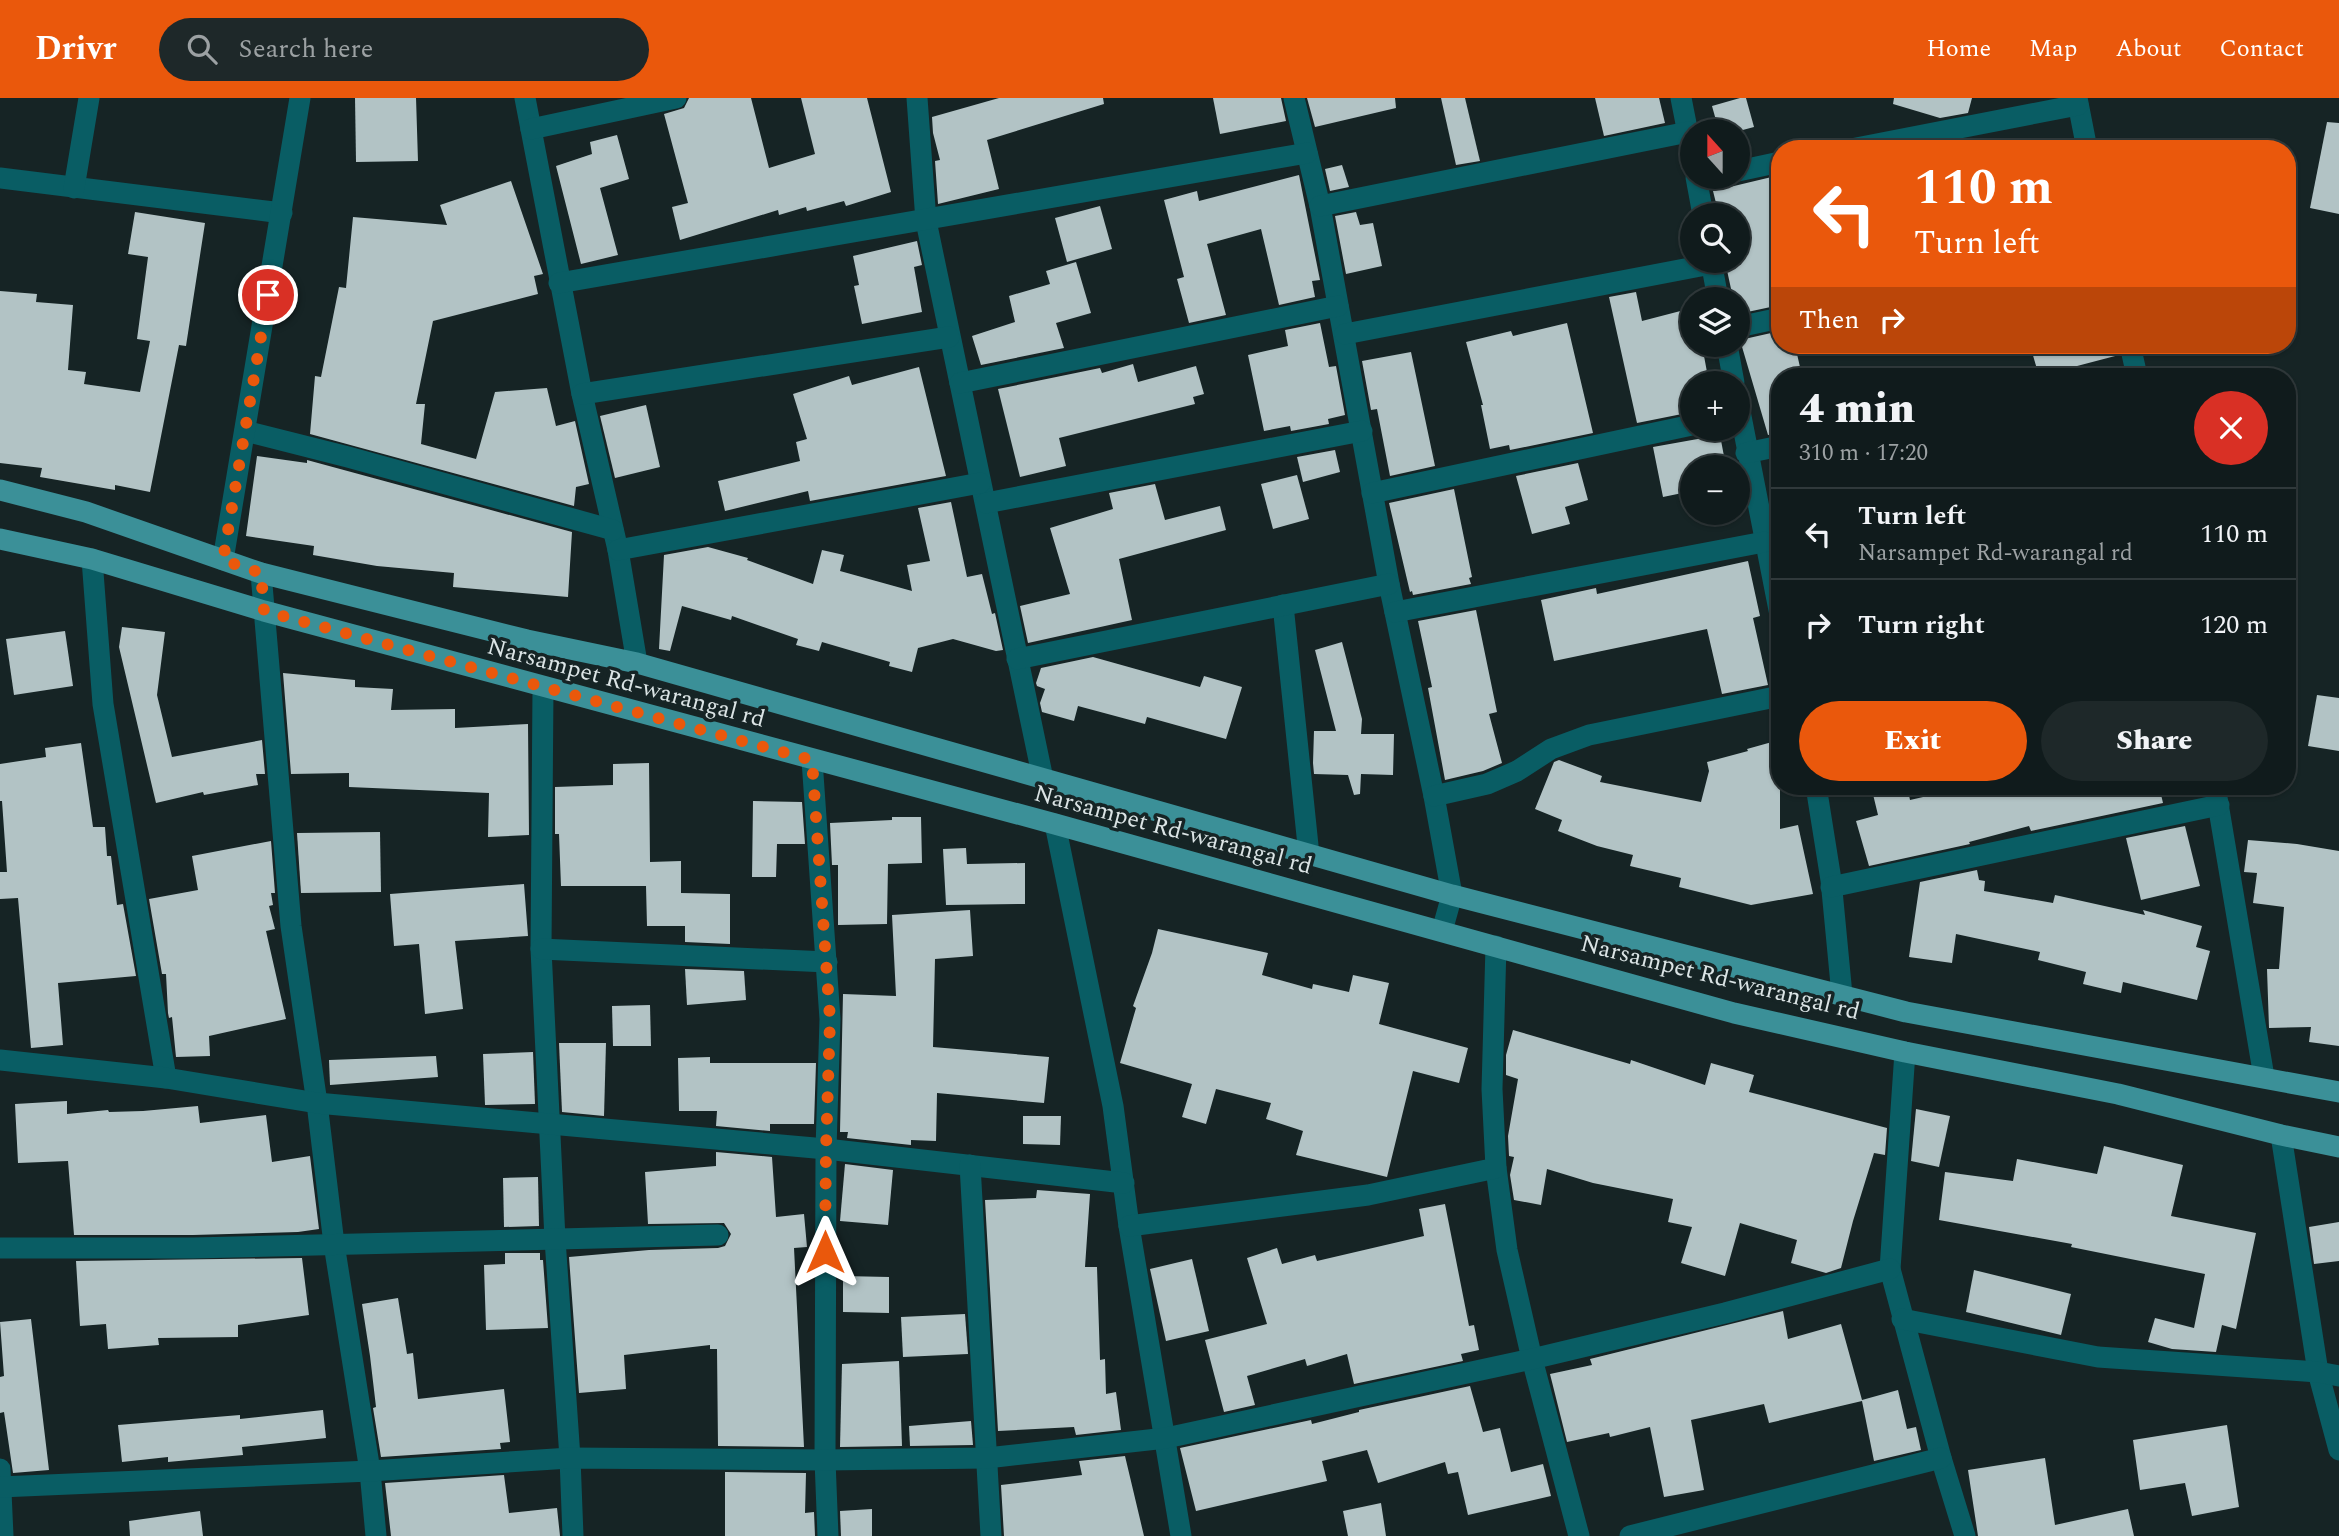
<!DOCTYPE html>
<meta charset="utf-8">
<style>
body{margin:0;font-family:Spectral,serif;background:#1e2829;color:#f1f3f6;height:100vh;display:flex;flex-direction:column;font-size:26px;white-space:nowrap}
*{box-sizing:border-box;margin:0}
p{font-size:23px;color:#9ca1a3}
.icon{flex:none;width:38px;height:38px;fill:none;stroke:currentColor;stroke-width:2;stroke-linecap:round;stroke-linejoin:round}
.map{position:relative;flex:1;overflow:hidden}
.panel{position:absolute;left:1771px;top:270px;width:525px;height:427px;display:flex;flex-direction:column;background:#101b1c;border-radius:28px;box-shadow:0 2px 5px #0004,0 0 0 2px #30393b}
.panel>*{flex:none}
.hud{position:absolute;left:1771px;top:42px;width:525px;height:214px;border-radius:28px;box-shadow:0 2px 5px #0004,0 0 0 2px #30393b;background:#ea580c;color:#fff;overflow:hidden}
.needle{width:46px;rotate:339deg}
.fabs{position:absolute;left:1680px;top:21px;display:grid;gap:14px}
.fabs a{display:grid;place-items:center;width:70px;height:70px;border-radius:50%;background:#101b1c;box-shadow:0 2px 5px #0004,0 0 0 2px #30393b;font-size:35px}
.pin{position:absolute;display:grid;place-items:center;width:60px;height:60px;color:#fff;margin:-30px;border:4px solid #fff;border-radius:50%;box-shadow:0 2px 7px #0007}
.me{position:absolute;width:77px;margin:-38px;rotate:0deg;stroke-linejoin:round;filter:drop-shadow(0 0 5px #0008)}
.turn{display:flex;align-items:center;gap:24px;height:147px;padding:0 28px;font-size:32px}
.turn .icon{width:91px;height:91px;stroke-width:2.5}
.turn b{display:block;font-size:49px;line-height:60px}
.then{display:flex;align-items:center;height:66px;padding:0 28px;background:#0003;gap:14px;font-size:26px}
.round{display:grid;place-items:center;flex:none;width:74px;height:74px;border-radius:37px;background:#1e2829}
.head{display:flex;align-items:center;justify-content:space-between;height:119px;padding:0 28px}
h1{font-size:42px;font-weight:800;line-height:52px}
.button{display:flex;gap:14px;margin-top:auto;padding:14px 28px}
.button a{flex:1;height:80px;border-radius:42px;background:#ea580c;color:#fff;font-size:28px;font-weight:800;line-height:80px;text-align:center}
.button a+a{background:#1e2829;color:#f1f3f6}
ul{padding:0;list-style:none}
li{display:flex;align-items:center;gap:21px;height:91px;padding:0 28px;border-top:2px solid #30393b}
li div{flex:1}
li b{display:block;font-size:26px}
li em{font-style:normal}
header{display:flex;align-items:center;gap:42px;box-sizing:border-box;height:98px;padding:0 35px;background:#ea580c;color:#fff}
header strong{font-size:33px}
nav{display:flex;gap:38px;margin-inline-start:auto;font-size:24px}
.search{width:490px;height:63px;background:#1e2829;display:flex;align-items:center;gap:18px;box-sizing:border-box;padding:0 24px;border-radius:38px;color:#9ca1a3;font-size:26px}
.map>svg:first-child{display:block}
.building{fill:#b2c3c5}
.lines{fill:none;stroke-linecap:round;stroke-linejoin:round}
.minor{stroke:#095d64;stroke-width:21}
.major{stroke:#3b9098;stroke-width:21}
.route{stroke:#ea580c;stroke-width:12;stroke-dasharray:0 21.6}
.labels{text-anchor:middle;dominant-baseline:central;stroke-width:7;stroke-linejoin:round;paint-order:stroke}
.street-label{font-size:24px;fill:#dbe4e5;stroke:#162425}
</style>
<header>
<strong>Drivr</strong>
<div class="search"><svg class="icon" aria-label="search" viewBox="0 0 24 24"><circle cx="10" cy="10" r="6"/><path d="M15 15l6 6"/></svg>Search here</div>
<nav><a>Home</a><a>Map</a><a>About</a><a>Contact</a></nav>
</header>
<div class="map">
<svg width="2339" height="1438" viewBox="0 0 2339 1438">
<rect width="100%" height="100%" fill="#162425"/>
<g class="building">
<path d="M355,0H416L418,63L356,64Z"/>
<path d="M689,0H751L769,70L815,56L801,0H867L891,94L846,108L844,103L807,113L806,109L779,117L778,112L680,142L672,109L688,105L664,16L684,10Z"/>
<path d="M999,0H1103L1104,6L987,42L999,91L938,106L935,63L940,62L933,35L932,19Z"/>
<path d="M1213,0H1281L1286,23L1220,36Z"/>
<path d="M1307,0H1395L1396,10L1315,29Z"/>
<path d="M1441,0H1465L1480,63L1456,67Z"/>
<path d="M1595,0H1659L1665,25L1604,38Z"/>
<path d="M1740,0H1746L1754,29L1739,33H1719L1712,8Z"/>
<path d="M1894,0H1972L1968,15L1940,20L1893,6Z"/>
<path d="M2327,24L2339,25V116L2310,110Z"/>
<path d="M617,37L629,81L600,90L618,157L581,166L556,68L592,56L590,44Z"/>
<path d="M1342,67L1349,89L1330,93L1325,71Z"/>
<path d="M1299,77L1320,182L1312,183L1315,199L1279,207L1261,131L1207,146L1226,217L1189,225L1177,181L1184,179L1164,102L1197,93L1199,103Z"/>
<path d="M1780,77V207L1738,216V201H1731L1733,200L1725,163H1738V117H1719L1713,93Z"/>
<path d="M511,83L543,176L534,178L538,196L433,223L416,306H425L421,346L476,361L495,294L547,290L556,328L575,323L589,386L576,389L574,408L310,336L315,278L321,279L339,189L346,190L353,119L447,127L440,107Z"/>
<path d="M1100,108L1112,151L1067,164L1055,120Z"/>
<path d="M135,114L205,125L186,248L179,247L150,394L115,387V392L40,379L42,370L0,365V193L37,196L36,204L73,207L68,272L86,274L84,286L140,294L150,243L137,241L148,159L128,156Z"/>
<path d="M1356,114L1360,127L1373,125L1382,168L1346,176L1335,118Z"/>
<path d="M917,143L922,167L914,169L922,214L862,226L854,188L859,187L853,158Z"/>
<path d="M1076,164L1091,215L1056,225L1064,250L981,267L972,238L1015,224L1009,198L1050,186L1046,173Z"/>
<path d="M1636,194L1642,223L1692,210V247H1702L1709,285H1692V314L1637,325L1609,199Z"/>
<path d="M1320,225L1329,269L1336,268L1345,317L1328,321L1329,326L1291,333L1290,328L1264,333L1248,257L1288,248L1285,232Z"/>
<path d="M1567,225L1593,335L1510,352L1509,347L1490,351L1481,307H1483L1466,244L1511,233L1513,238Z"/>
<path d="M1780,233V247H1795L1802,278H1780V335L1768,337L1740,242Z"/>
<path d="M2030,247H2117L2119,257L2039,278Z"/>
<path d="M1411,254L1435,368L1390,378L1377,311L1371,312L1362,263Z"/>
<path d="M1133,266L1138,284L1196,268L1204,296L1193,299L1195,306L1059,340L1066,368L1020,379L998,291L1100,270L1102,275Z"/>
<path d="M919,269L946,378L810,403L808,393L725,413L718,383L800,363L796,344L807,341L793,296L849,278L852,287Z"/>
<path d="M646,307L660,369L615,380L600,318Z"/>
<path d="M1720,337L1726,369H1692V393L1663,399L1653,349Z"/>
<path d="M1335,352L1340,374L1303,384L1297,359Z"/>
<path d="M257,358L307,365V362L572,434L568,499L453,489L454,475L377,468L313,457L314,448L246,438Z"/>
<path d="M1578,365L1588,402L1565,409L1570,426L1532,436L1516,378Z"/>
<path d="M1297,377L1309,421L1273,431L1261,386Z"/>
<path d="M1155,386L1165,422L1220,408L1226,432L1119,461L1132,522L1028,545L1020,508L1070,496L1050,430L1113,411L1109,395Z"/>
<path d="M1454,391L1472,479L1469,480L1471,486L1413,497L1412,493L1410,494L1389,405Z"/>
<path d="M951,404L967,479L982,476L992,516L995,515L1003,552L996,553L953,541L918,550L912,574L889,568L890,564L822,544L819,553L796,547L798,541L732,518L731,522L682,508L670,553L659,551L664,457L708,449L748,460L747,462L813,486L822,452L844,457L840,473L912,493L907,467L930,463L918,410Z"/>
<path d="M1748,463L1760,518L1753,520L1768,587L1722,596L1707,531L1554,563L1541,502L1596,490L1597,496Z"/>
<path d="M1476,512L1497,614L1489,616L1502,665L1483,673L1445,682L1428,590L1432,589L1418,523Z"/>
<path d="M122,529L165,534L157,597L172,659L262,642L265,676H256L258,687L204,697L203,694L156,705L119,549Z"/>
<path d="M65,533L73,588L14,597L6,541Z"/>
<path d="M1342,544L1362,621L1361,636H1394L1393,677L1361,676L1360,696L1354,697L1348,677L1314,676L1313,665L1314,633H1336L1315,552Z"/>
<path d="M1093,559L1200,589L1204,578L1242,589L1226,641L1147,619L1145,626L1078,608L1074,623L1042,614L1040,605L1045,591L1037,588L1036,585L1041,570Z"/>
<path d="M283,575L355,582V589L393,591L391,612L455,611V630L528,626L529,737L488,739L489,695L349,689V675L291,676Z"/>
<path d="M2317,597L2339,600V653L2308,648Z"/>
<path d="M1772,644L1780,673V731L1798,727L1813,796L1751,807L1679,789L1681,780L1630,768L1633,757L1597,748L1558,733L1562,722L1535,711L1554,664L1559,662L1602,678L1600,684L1701,704L1709,673L1707,664L1748,653L1747,651Z"/>
<path d="M81,645L93,729H105L107,758H111L117,807L123,806L136,878L58,885L63,947L31,950L18,800L0,801V774H7L2,703H0V666L46,659L45,650Z"/>
<path d="M649,665L650,764L681,763V795L730,796V846L685,844V828H647L646,788H561L559,736H555V689L613,687V666Z"/>
<path d="M1871,688H1907L1910,702L1971,688H1989L1992,699L2035,688H2159L2163,705L2031,733L2029,728L1969,744L1970,746L1869,768L1856,723L1878,717Z"/>
<path d="M753,703L802,704L805,746H777L776,779H752Z"/>
<path d="M892,719H921L922,765L888,766L887,826L838,827V767H832L830,725L892,722Z"/>
<path d="M2185,728L2200,788L2141,802L2126,740Z"/>
<path d="M380,734L381,794L301,795L297,735Z"/>
<path d="M2248,742L2297,746L2339,753V948L2309,944L2311,929L2269,930L2267,871H2279L2284,809L2253,805L2257,775L2244,774Z"/>
<path d="M271,743L275,795H271L273,807L269,808L275,831L266,833L286,921L209,938L210,958L176,959L172,919L169,920L168,915L166,876H162L149,801L198,792L192,758Z"/>
<path d="M966,750L967,766L1025,765V806L946,807L943,751Z"/>
<path d="M1977,772L1979,782L1985,783L1984,793L2053,805L2055,797L2145,817L2143,812L2202,828L2196,849L2210,853L2197,902L2123,884L2121,895L2083,886L2086,874L2038,862L2040,854L1956,836L1952,865L1909,859L1920,784Z"/>
<path d="M524,786L528,838L455,843L463,911L425,916L419,846L394,848L390,796Z"/>
<path d="M970,812L973,858L935,861L933,949L1049,959L1044,1005L937,995L936,1043L911,1042V1047L847,1040L848,1034H840L843,896L896,898L892,817Z"/>
<path d="M1158,831L1268,855L1262,877L1312,891L1313,886L1349,894L1353,877L1389,885L1379,926L1468,950L1459,985L1413,973L1387,1079L1296,1057L1303,1033L1266,1021L1271,1005L1216,991L1206,1026L1182,1019L1192,986L1120,965L1136,910L1133,908L1152,855Z"/>
<path d="M685,871L744,873L746,902L687,907Z"/>
<path d="M650,907L651,948H613L612,908Z"/>
<path d="M1513,932L1630,966L1631,962L1705,987L1711,965L1754,977L1749,994L1887,1030L1885,1057L1874,1055L1853,1123L1841,1170L1826,1175L1791,1165L1797,1142L1740,1125L1725,1178L1681,1165L1692,1129L1668,1124L1673,1101L1593,1085L1547,1071L1541,1107L1514,1102L1510,1077L1514,1059L1509,1058L1508,1038L1518,981L1506,977V957Z"/>
<path d="M559,945H606L604,1018L562,1014Z"/>
<path d="M533,954L535,1006L485,1007L483,956Z"/>
<path d="M436,958L438,979L330,987L329,962Z"/>
<path d="M710,959V965H816L814,1026H770V1033L716,1028L717,1013H679L678,960Z"/>
<path d="M67,1003V1016L108,1012L109,1014L143,1013L198,1008L200,1025L266,1017L272,1064L310,1058L319,1131L298,1134L193,1137H74L68,1063L18,1065L15,1006Z"/>
<path d="M1916,1011L1950,1018L1939,1069L1911,1063Z"/>
<path d="M1023,1018H1061L1060,1047L1023,1046Z"/>
<path d="M2104,1048L2183,1067L2171,1118L2256,1135L2236,1231L2222,1227L2216,1254L2172,1251L2148,1244L2155,1220L2194,1230L2205,1176L2071,1149L2072,1146L1939,1122L1945,1074L2013,1083L2017,1061L2097,1076Z"/>
<path d="M716,1054L772,1059L776,1119L804,1116L807,1149L794,1150L804,1349L718,1348L717,1251H710V1247L624,1257L626,1291L579,1295L569,1159L649,1152L718,1150L725,1148L731,1136L724,1125L648,1126L645,1074L716,1068Z"/>
<path d="M845,1066L893,1072L888,1127L840,1123Z"/>
<path d="M538,1079L539,1128L504,1129L503,1080Z"/>
<path d="M1037,1092L1090,1096L1085,1169H1097L1100,1262L1105,1261L1106,1296L1116,1294L1121,1332L1076,1337L1074,1329L998,1333L985,1102L1036,1100Z"/>
<path d="M1445,1106L1469,1228L1474,1227L1479,1252L1461,1256L1463,1263L1354,1286L1347,1256L1307,1268L1305,1261L1247,1278L1255,1307L1224,1314L1205,1242L1267,1226L1247,1160L1277,1150L1282,1166L1315,1157L1317,1163L1424,1138L1419,1111Z"/>
<path d="M2339,1124V1163L2314,1166L2309,1129Z"/>
<path d="M505,1155H540V1162H543L548,1230L486,1232L484,1167L505,1166Z"/>
<path d="M302,1160L309,1217L238,1227V1239L158,1240L159,1247L108,1251L106,1226L80,1228L76,1163Z"/>
<path d="M1192,1161L1209,1233L1166,1243L1150,1171Z"/>
<path d="M1974,1172L2071,1196L2061,1237L1966,1214Z"/>
<path d="M843,1178L889,1179V1215L843,1214Z"/>
<path d="M398,1200L407,1256L413,1255L418,1301L504,1291L510,1344L500,1345L501,1351L381,1359L373,1310L376,1309L370,1258L362,1206Z"/>
<path d="M1783,1213L1788,1241L1841,1226L1862,1302L1898,1292L1907,1331L1916,1329L1921,1352L1874,1363L1862,1303L1769,1325L1764,1306L1691,1322L1704,1392L1664,1399L1650,1329L1610,1339L1609,1335L1567,1344L1550,1276L1592,1267L1590,1261Z"/>
<path d="M965,1216L968,1256L903,1259L901,1219Z"/>
<path d="M31,1221L49,1372L13,1375L4,1314L0,1315V1279L4,1278L0,1224Z"/>
<path d="M899,1263L902,1348L840,1349L842,1266Z"/>
<path d="M1470,1288L1483,1334L1500,1330L1511,1374L1543,1366L1551,1398L1468,1417L1458,1374L1448,1376L1445,1364L1378,1385L1367,1352L1322,1363L1327,1383L1196,1413L1180,1350L1311,1322L1312,1326L1359,1314V1312Z"/>
<path d="M323,1312L326,1340L242,1349L243,1357L168,1364V1359L122,1364L118,1327L240,1317V1321Z"/>
<path d="M971,1323L973,1347L910,1348L909,1328Z"/>
<path d="M2227,1327L2239,1409L2192,1418L2185,1385L2140,1392L2133,1342Z"/>
<path d="M1125,1358L1144,1438H1004L1001,1387L1082,1377L1079,1363Z"/>
<path d="M2045,1360L2055,1427L2128,1411L2134,1438H1978L1968,1372Z"/>
<path d="M725,1374L806,1375L805,1415L814,1414L815,1438H725Z"/>
<path d="M504,1377L509,1415L557,1410L560,1438H391L385,1385Z"/>
<path d="M1381,1405L1386,1438H1348L1343,1413Z"/>
<path d="M872,1411V1438H841L840,1413Z"/>
<path d="M200,1413L203,1438H130L129,1423Z"/>
</g>
<g class="lines">
<g class="minor">
<path d="M525,0L582,296L618,452L637,565"/>
<path d="M917,0L926,123L1043,681"/>
<path d="M1294,0L1320,108L1389,486L1434,698L1452,797L1442,833"/>
<path d="M1681,0L1692,56"/>
<path d="M2077,0L2087,51"/>
<path d="M531,31L676,0"/>
<path d="M1851,51L2078,7"/>
<path d="M1738,73L1780,64"/>
<path d="M1696,79L1703,117"/>
<path d="M0,80L282,115"/>
<path d="M74,90L89,0"/>
<path d="M1320,108L1688,34"/>
<path d="M1711,163L1718,201"/>
<path d="M559,185L1307,55"/>
<path d="M1738,229L1780,220"/>
<path d="M1345,236L1711,166"/>
<path d="M1727,247L1734,285"/>
<path d="M2130,247L2137,278"/>
<path d="M960,285L1338,208"/>
<path d="M582,296L949,239"/>
<path d="M1738,303L1780,517"/>
<path d="M245,333L348,359L613,432"/>
<path d="M1746,355L1780,348"/>
<path d="M1372,395L1692,327"/>
<path d="M986,405L1362,333"/>
<path d="M618,452L980,385"/>
<path d="M92,461L103,606L166,980"/>
<path d="M223,462L300,0"/>
<path d="M261,475L291,828L317,1005L334,1146L370,1373L376,1438"/>
<path d="M1283,507L1309,757"/>
<path d="M1395,514L1764,444"/>
<path d="M1017,561L1389,486"/>
<path d="M543,590L541,851L555,1141L570,1360L573,1438"/>
<path d="M812,662L830,921L826,1051L825,1362L828,1438"/>
<path d="M1816,688L1831,782L1842,897"/>
<path d="M2215,688L2264,979"/>
<path d="M1434,698L1487,686L1517,673L1551,651L1589,637L1780,598"/>
<path d="M1055,726L1113,1008L1129,1128L1181,1438"/>
<path d="M1831,789L2219,707"/>
<path d="M541,851L827,864"/>
<path d="M1905,954L1890,1171L1941,1360L1965,1438"/>
<path d="M0,962L166,980L317,1005L826,1051L1124,1085"/>
<path d="M2281,1037L2318,1274L2339,1352"/>
<path d="M970,1067L991,1438"/>
<path d="M1496,1070L1507,1152L1532,1261L1579,1438"/>
<path d="M1129,1128L1368,1097L1496,1070L1492,991L1496,848"/>
<path d="M0,1150H193L718,1137"/>
<path d="M1902,1221L2098,1259L2318,1274L2339,1278"/>
<path d="M0,1371L3,1438"/>
<path d="M0,1389L370,1373L570,1360L825,1362L987,1360L1166,1340L1532,1261L1725,1215L1890,1171"/>
<path d="M1630,1438L1941,1360"/>
</g>
<g class="major">
<path d="M0,392L86,414L261,475L527,542L637,565L1452,797L1906,914L2339,994"/>
<path d="M0,441L92,461L264,513L1055,726L1734,915L1905,954L2118,996L2281,1037L2339,1049"/>
</g>
</g>
<g class="lines">
<path class="route" d="M268,197L223,462L261,475L264,513L812,662L830,921L826,1051L825,1154"/>
</g>
<g class="labels">
<g class="street-label">
<text transform="translate(626 585) rotate(15)">Narsampet Rd-warangal rd</text>
<text transform="translate(1173 732) rotate(15)">Narsampet Rd-warangal rd</text>
<text transform="translate(1720 880) rotate(14)">Narsampet Rd-warangal rd</text>
</g>
</g>
</svg>
<div class="fabs">
<a><svg class="needle" viewBox="-14 -14 28 28"><path d="M0-13l5 13h-10z" fill="#e53935"/><path d="M0 13l5-13h-10z" fill="#9ca1a3"/></svg></a>
<a><svg class="icon" aria-label="search" viewBox="0 0 24 24"><circle cx="10" cy="10" r="6"/><path d="M15 15l6 6"/></svg></a>
<a><svg class="icon" aria-label="layers" viewBox="0 0 24 24"><path d="M12 4l9 5-9 5-9-5zM3 14l9 5 9-5"/></svg></a>
<a>+</a>
<a>−</a>
</div>
<div class="pin" style="left:268px;top:197px;background:#d93025"><svg class="icon" aria-label="arrive" viewBox="0 0 24 24"><path d="M6 21V4h12l-3 4 3 4H6"/></svg></div>
<svg class="me" style="left:825px;top:1154px" viewBox="-20 -20 40 40"><path d="M0-17L14 15 0 8-14 15z" fill="#ea580c" stroke="#fff" stroke-width="4"/></svg>
<div class="hud">
<div class="turn"><svg class="icon" aria-label="left" viewBox="0 0 24 24"><path d="M17 20v-9H6M10 6l-5 5 5 5"/></svg><div><b>110 m</b>Turn left</div></div>
<div class="then">Then<svg class="icon" aria-label="right" viewBox="0 0 24 24"><path d="M7 20v-9h11M14 6l5 5-5 5"/></svg></div>
</div>
<section class="panel">
<div class="head"><div><h1>4 min</h1><p>310 m · 17:20</p></div><a class="round" style="background:#d93025;color:#fff"><svg class="icon" aria-label="close" viewBox="0 0 24 24"><path d="M6 6l12 12M18 6L6 18"/></svg></a></div>
<ul>
<li><svg class="icon" aria-label="left" viewBox="0 0 24 24"><path d="M17 20v-9H6M10 6l-5 5 5 5"/></svg><div><b>Turn left</b><p>Narsampet Rd-warangal rd</p></div><em>110 m</em></li>
<li><svg class="icon" aria-label="right" viewBox="0 0 24 24"><path d="M7 20v-9h11M14 6l5 5-5 5"/></svg><div><b>Turn right</b></div><em>120 m</em></li>
</ul>
<div class="button"><a>Exit</a><a>Share</a></div>
</section>
</div>
